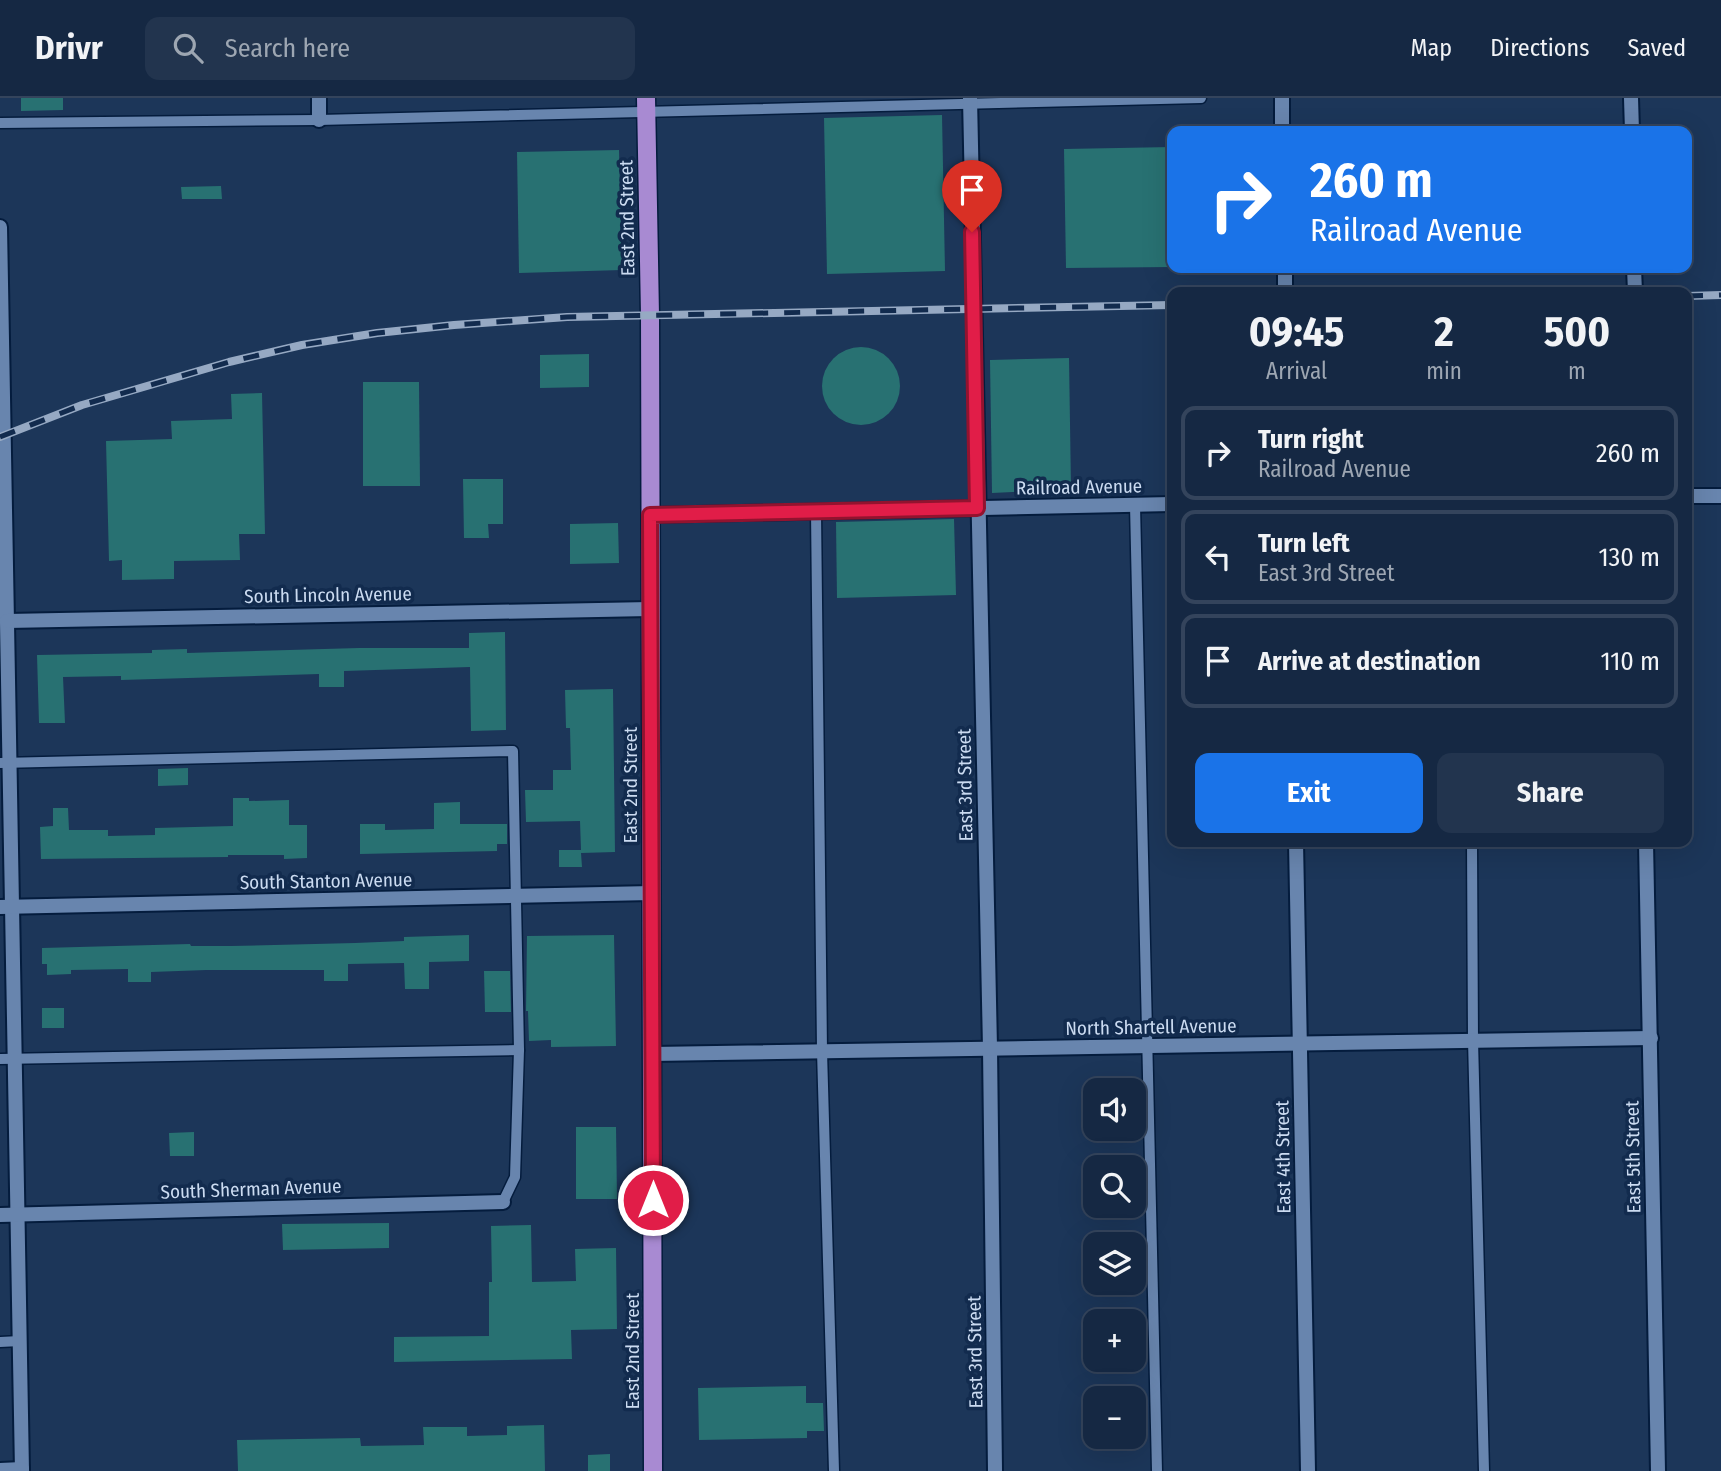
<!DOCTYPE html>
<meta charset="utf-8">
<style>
body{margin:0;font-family:"Fira Sans Condensed",sans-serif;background:#22344e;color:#f1f3f6;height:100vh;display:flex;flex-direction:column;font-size:26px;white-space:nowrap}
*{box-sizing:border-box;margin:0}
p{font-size:23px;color:#9da6b2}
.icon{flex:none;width:38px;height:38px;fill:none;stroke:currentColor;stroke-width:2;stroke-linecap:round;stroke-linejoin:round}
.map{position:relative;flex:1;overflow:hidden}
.details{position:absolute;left:1167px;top:189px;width:525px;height:560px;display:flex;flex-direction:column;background:#152843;border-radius:14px;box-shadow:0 7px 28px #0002,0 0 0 2px #34445c}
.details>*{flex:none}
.hud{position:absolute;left:1167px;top:28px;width:525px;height:147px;border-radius:14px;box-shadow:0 7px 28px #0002,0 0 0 2px #34445c;background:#1a73e8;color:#fff;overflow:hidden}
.tools{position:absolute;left:1083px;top:980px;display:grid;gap:14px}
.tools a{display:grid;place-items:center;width:63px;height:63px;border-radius:14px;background:#152843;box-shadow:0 7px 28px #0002,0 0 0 2px #34445c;font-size:35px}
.pin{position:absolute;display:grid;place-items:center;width:60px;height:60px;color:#fff;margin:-72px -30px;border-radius:50% 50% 50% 0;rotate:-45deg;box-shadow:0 0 7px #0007}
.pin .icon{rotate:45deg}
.me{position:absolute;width:77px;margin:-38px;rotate:0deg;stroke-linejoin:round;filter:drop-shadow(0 0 5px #0008)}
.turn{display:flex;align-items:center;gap:24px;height:147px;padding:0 28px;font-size:32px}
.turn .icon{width:91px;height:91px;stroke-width:2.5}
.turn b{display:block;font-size:49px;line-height:60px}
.eta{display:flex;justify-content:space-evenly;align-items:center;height:119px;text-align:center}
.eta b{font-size:42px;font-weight:700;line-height:49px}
.button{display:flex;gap:14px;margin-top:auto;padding:14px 28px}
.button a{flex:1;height:80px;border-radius:14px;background:#1a73e8;color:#fff;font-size:28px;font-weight:700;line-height:80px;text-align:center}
.button a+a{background:#22344e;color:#f1f3f6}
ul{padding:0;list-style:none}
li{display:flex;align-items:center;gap:21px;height:94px;margin:0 14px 10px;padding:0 14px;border:4px solid #34445c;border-radius:14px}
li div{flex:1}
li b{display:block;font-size:26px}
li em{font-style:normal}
header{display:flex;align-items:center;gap:42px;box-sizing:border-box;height:98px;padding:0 35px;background:#152843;border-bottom:2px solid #34445c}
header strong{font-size:33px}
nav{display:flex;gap:38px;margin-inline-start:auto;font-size:24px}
.search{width:490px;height:63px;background:#22344e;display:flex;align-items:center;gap:18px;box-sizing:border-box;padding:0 24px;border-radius:14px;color:#9da6b2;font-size:26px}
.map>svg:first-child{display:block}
.building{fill:#287172}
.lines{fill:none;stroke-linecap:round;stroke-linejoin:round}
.service-casing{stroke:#041c3d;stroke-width:13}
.minor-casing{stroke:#041c3d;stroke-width:18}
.tertiary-casing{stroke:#041c3d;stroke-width:18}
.primary-casing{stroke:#041c3d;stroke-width:21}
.service{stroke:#6885ae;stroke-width:10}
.minor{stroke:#6885ae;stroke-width:14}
.tertiary{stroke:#6885ae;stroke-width:14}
.primary{stroke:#a88ad2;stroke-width:18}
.rail-casing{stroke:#96a9c3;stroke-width:8}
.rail{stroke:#122b4e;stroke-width:5;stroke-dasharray:16;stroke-linecap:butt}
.route-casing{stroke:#92132f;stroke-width:18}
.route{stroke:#e11d48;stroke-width:12}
.labels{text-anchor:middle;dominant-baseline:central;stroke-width:7;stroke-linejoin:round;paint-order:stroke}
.street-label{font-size:19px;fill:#cbdbf1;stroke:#122b4e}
</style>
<header>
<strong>Drivr</strong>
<div class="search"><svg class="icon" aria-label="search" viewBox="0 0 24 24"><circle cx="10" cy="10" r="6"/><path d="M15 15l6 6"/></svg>Search here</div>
<nav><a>Map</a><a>Directions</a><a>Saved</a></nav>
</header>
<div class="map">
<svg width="1721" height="1373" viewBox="0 0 1721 1373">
<rect width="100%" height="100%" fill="#1c3659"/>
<g class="building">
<path d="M21,0H63V12L21,13Z"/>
<path d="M942,17L945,173L827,176L824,20Z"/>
<path d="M1172,49V169L1066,170L1064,51Z"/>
<path d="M619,52L622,172L519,175L517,54Z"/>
<path d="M221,88L222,101H182L181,89Z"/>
<circle cx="861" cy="288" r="39"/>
<path d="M589,256V289L540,290V257Z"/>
<path d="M1069,260L1071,391L992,395L990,262Z"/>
<path d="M363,284H419L420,388H363Z"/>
<path d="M262,295L265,436H239L240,462L174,463V481L122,482V462L109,463L106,343L172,341L171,323L232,321L231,296Z"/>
<path d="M463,381H503V426H488L489,440H464Z"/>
<path d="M954,421L956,497L837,500L836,424Z"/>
<path d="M618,425L619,465L570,466V426Z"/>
<path d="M505,534L506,632L471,633L470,569L344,573V589H319V576L121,582V578L63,579L65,625H39L37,557L152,555V552L187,551V555L359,550H469V535Z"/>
<path d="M613,591L615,754L581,755L582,769H559V752H581L580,723L526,724L525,692H553V672H571L570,630H566L565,592Z"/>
<path d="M188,670V687L158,688V671Z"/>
<path d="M233,700H249V703L289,702V727H307V760L284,761V757H228V759L41,761L40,729L53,728V710H68L69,732H108V738L155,737V730L233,728Z"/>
<path d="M460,704V726H507V746H497V753L360,756V726H385V732L434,731V705Z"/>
<path d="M469,837V863L429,864V891H405L404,865L348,866V883H324V872H206L151,874V884H128V871L71,872V876L47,877V866H42V850L190,846L191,848H231L355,845L404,843V839Z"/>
<path d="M614,837L616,948L551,949V942L529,943L528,913H526L527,838Z"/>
<path d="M484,873H510L511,914H485Z"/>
<rect x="42" y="910" width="22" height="20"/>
<path d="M576,1029H616L617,1101H576Z"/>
<path d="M194,1034V1058H170L169,1035Z"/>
<path d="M389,1125V1150L283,1152L282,1126Z"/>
<path d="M531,1127L532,1184L576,1183L575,1151L616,1150L617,1231L571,1232L572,1261L394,1264V1239L489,1238V1184H492L491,1128Z"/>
<path d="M806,1288V1305H823L824,1333H807V1340L699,1342L698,1290Z"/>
<path d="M544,1327L545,1373H238L237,1342L360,1340L361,1348L424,1347L423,1329H467V1338L507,1337V1328Z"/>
<path d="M610,1356V1373H588V1357Z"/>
</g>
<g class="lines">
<defs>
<g id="service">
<path d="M0,25L319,22L1201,0"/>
<path d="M1135,407L1157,1373"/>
<path d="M816,413L822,953L834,1373"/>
<path d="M0,665L513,653L519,952L515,1079L503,1104"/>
<path d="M1472,744L1473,942L1484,1373"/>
<path d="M0,961L519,952"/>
<path d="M0,1244L20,1243"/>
</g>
<g id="minor">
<path d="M319,0V22"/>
<path d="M970,0L990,950L995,1373"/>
<path d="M1282,0V33"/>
<path d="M0,129L22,1373"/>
<path d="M1285,170V194"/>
<path d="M1687,398H1721"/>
<path d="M650,417L1172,406"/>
<path d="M7,523L650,511"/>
<path d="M1296,744L1308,1373"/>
<path d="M0,809L652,795"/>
<path d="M652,956L1651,940"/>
<path d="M0,1117L503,1104"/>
<path d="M0,1372L22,1371"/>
</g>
<g id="tertiary">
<path d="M1631,0L1632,33"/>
<path d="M1634,170L1635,194"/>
<path d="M1646,744L1658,1373"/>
</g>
<path id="primary" d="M646,0L650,217L653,1373"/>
</defs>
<use href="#service" class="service-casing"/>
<use href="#minor" class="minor-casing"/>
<use href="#tertiary" class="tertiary-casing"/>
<use href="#primary" class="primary-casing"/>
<use href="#service" class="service"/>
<use href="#minor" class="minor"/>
<use href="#tertiary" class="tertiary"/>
<use href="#primary" class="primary"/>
<defs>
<g id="rail">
<path d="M1687,198L1721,197"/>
<path d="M0,339L82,307L229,264L302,247L377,235L454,227L567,219L1172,207"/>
</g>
</defs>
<use href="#rail" class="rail-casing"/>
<use href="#rail" class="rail"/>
</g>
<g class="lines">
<defs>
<path id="route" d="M653,1102L650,417L977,410L972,134"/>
</defs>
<use href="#route" class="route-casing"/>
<use href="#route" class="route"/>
</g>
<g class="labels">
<g class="street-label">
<text transform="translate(627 120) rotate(-91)">East 2nd Street</text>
<text transform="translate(1079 389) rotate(-1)">Railroad Avenue</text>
<text transform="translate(328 497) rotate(-1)">South Lincoln Avenue</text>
<text transform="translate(630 687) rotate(-90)">East 2nd Street</text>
<text transform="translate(965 687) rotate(-91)">East 3rd Street</text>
<text transform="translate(326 783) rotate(-1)">South Stanton Avenue</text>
<text transform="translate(1151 929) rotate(-1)">North Shartell Avenue</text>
<text transform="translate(1283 1059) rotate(-91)">East 4th Street</text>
<text transform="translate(1633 1059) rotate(-91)">East 5th Street</text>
<text transform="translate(251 1091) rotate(-2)">South Sherman Avenue</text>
<text transform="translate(632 1253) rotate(-90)">East 2nd Street</text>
<text transform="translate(975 1254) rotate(-91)">East 3rd Street</text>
</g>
</g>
</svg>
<div class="tools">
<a><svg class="icon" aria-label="sound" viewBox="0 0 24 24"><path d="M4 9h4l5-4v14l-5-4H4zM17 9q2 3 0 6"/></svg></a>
<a><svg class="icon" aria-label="search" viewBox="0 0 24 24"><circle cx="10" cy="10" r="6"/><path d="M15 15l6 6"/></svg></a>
<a><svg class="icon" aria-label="layers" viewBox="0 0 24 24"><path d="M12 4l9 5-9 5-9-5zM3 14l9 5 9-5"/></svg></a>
<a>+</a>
<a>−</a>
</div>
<div class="pin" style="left:972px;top:134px;background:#d93025"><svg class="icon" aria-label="arrive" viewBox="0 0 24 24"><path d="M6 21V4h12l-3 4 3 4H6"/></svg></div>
<svg class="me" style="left:653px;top:1102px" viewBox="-20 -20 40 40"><circle r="17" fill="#e11d48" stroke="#fff" stroke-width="3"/><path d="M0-11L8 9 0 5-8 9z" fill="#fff"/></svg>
<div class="hud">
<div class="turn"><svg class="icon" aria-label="right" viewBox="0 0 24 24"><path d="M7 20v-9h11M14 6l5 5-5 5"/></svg><div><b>260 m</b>Railroad Avenue</div></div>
</div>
<section class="details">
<div class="eta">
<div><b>09:45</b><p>Arrival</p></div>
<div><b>2</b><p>min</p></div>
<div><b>500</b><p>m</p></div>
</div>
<ul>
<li><svg class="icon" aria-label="right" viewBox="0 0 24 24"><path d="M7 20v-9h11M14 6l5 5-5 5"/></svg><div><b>Turn right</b><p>Railroad Avenue</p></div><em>260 m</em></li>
<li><svg class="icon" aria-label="left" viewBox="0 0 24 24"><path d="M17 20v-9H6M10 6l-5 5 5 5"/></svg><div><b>Turn left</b><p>East 3rd Street</p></div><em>130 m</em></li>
<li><svg class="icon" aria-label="arrive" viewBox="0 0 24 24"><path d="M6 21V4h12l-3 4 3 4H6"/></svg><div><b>Arrive at destination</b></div><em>110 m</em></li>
</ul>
<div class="button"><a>Exit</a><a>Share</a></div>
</section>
</div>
